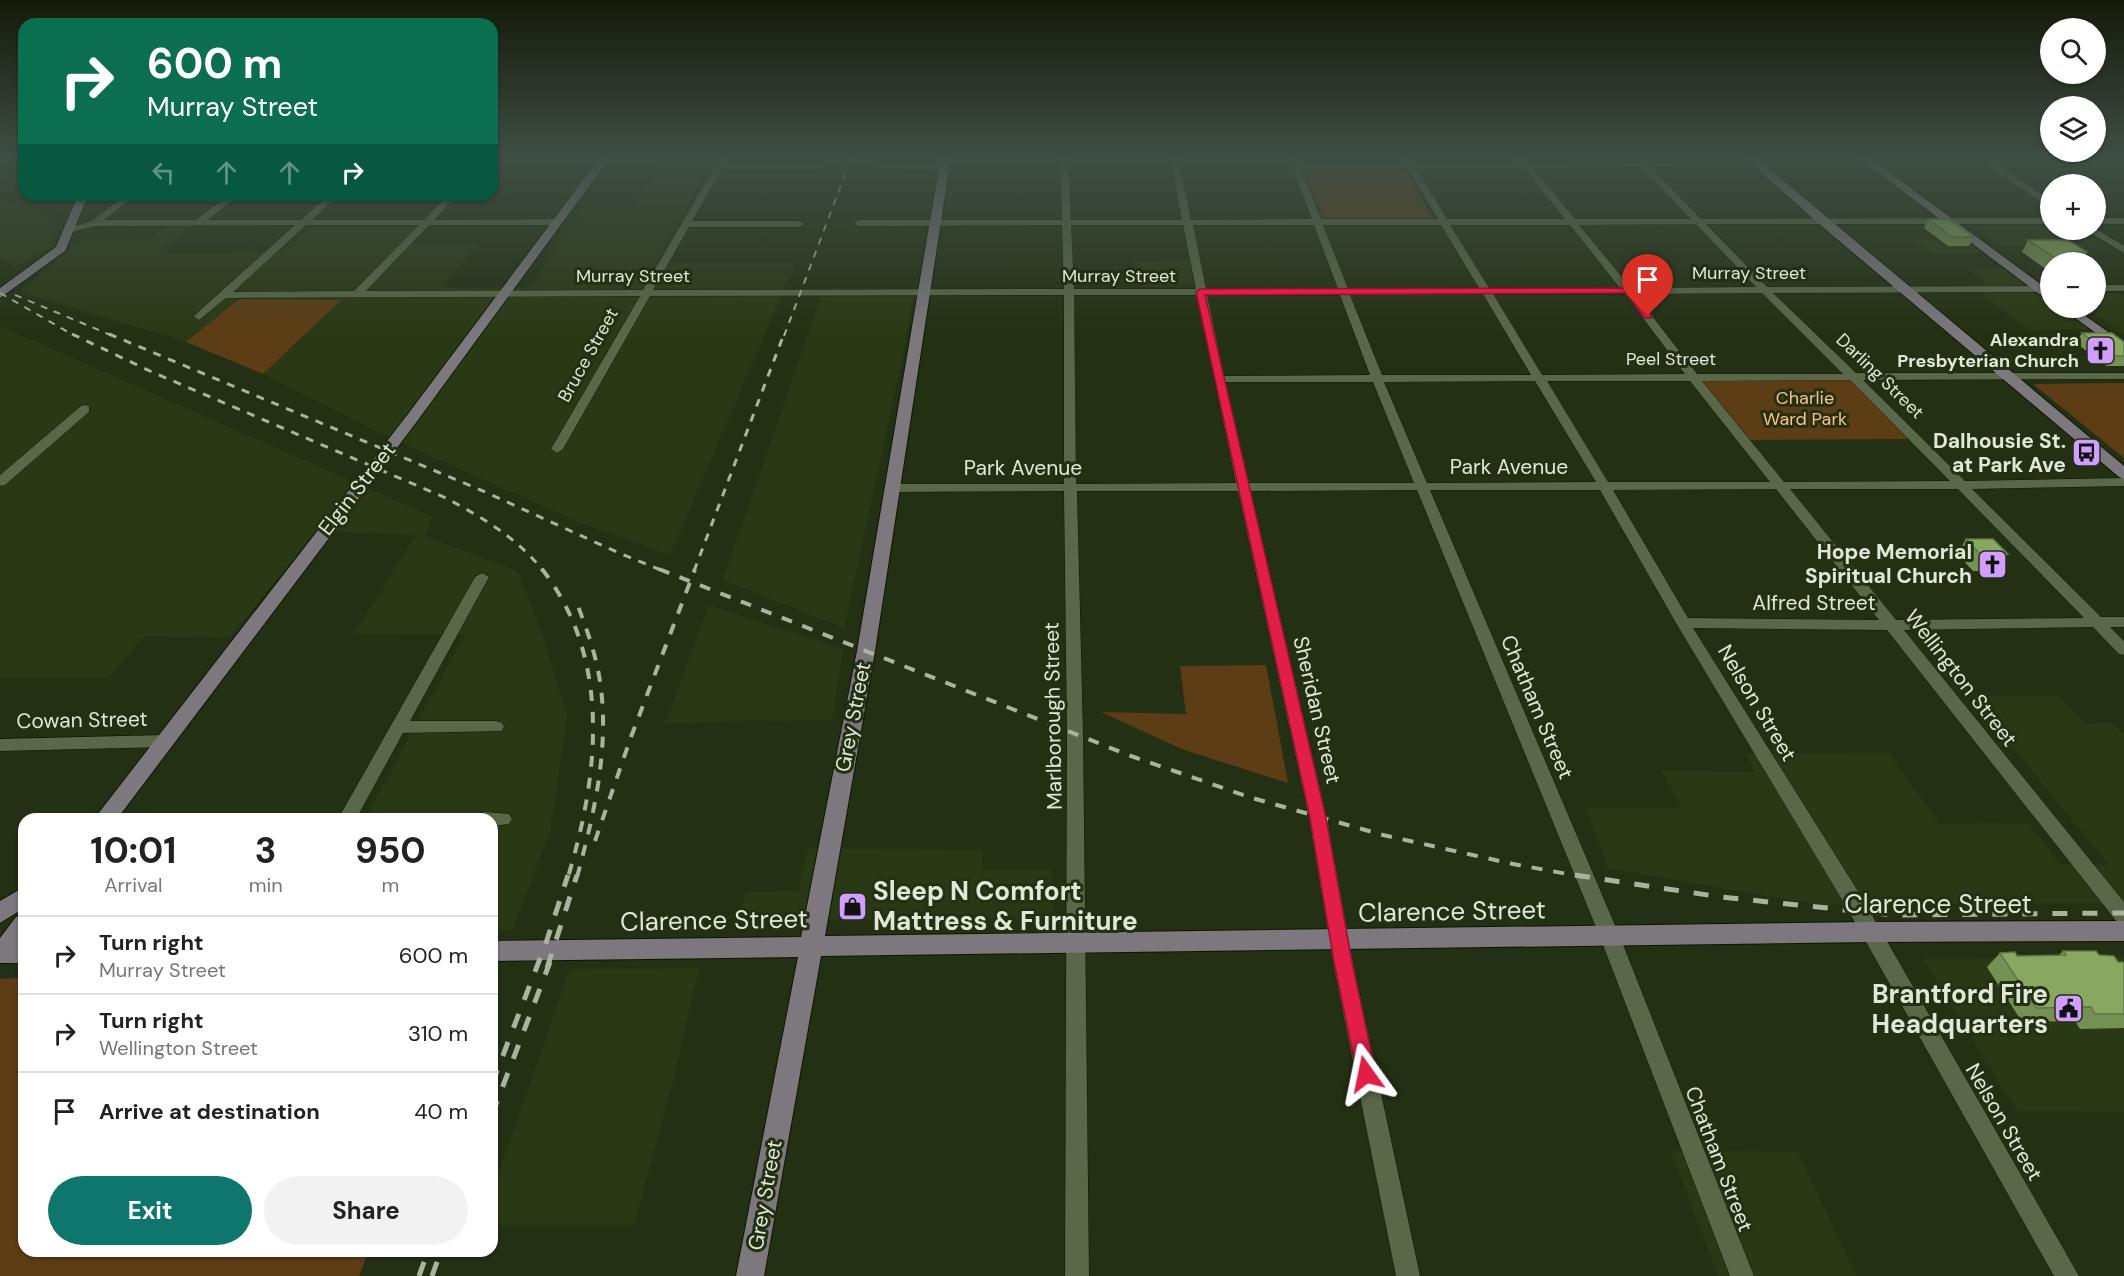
<!DOCTYPE html>
<meta charset="utf-8">
<style>
body{margin:0;font-family:"DM Sans",sans-serif;background:#f2f2f2;color:#222;height:100vh;display:flex;flex-direction:column;font-size:22px;white-space:nowrap}
*{box-sizing:border-box;margin:0}
p{font-size:20px;color:#767676}
.icon{flex:none;width:33px;height:33px;fill:none;stroke:currentColor;stroke-width:2;stroke-linecap:round;stroke-linejoin:round}
.map{position:relative;flex:1;overflow:hidden}
.panel{position:absolute;left:18px;top:813px;width:480px;height:444px;display:flex;flex-direction:column;background:#fff;border-radius:18px;box-shadow:0 2px 4px #0004}
.panel>*{flex:none}
.top-card{position:absolute;left:18px;top:18px;width:480px;height:183px;border-radius:18px;box-shadow:0 2px 4px #0004;background:#0b6e4f;color:#fff;overflow:hidden}
.fabs{position:absolute;left:2040px;top:18px;display:grid;gap:12px}
.fabs a{display:grid;place-items:center;width:66px;height:66px;border-radius:50%;background:#fff;box-shadow:0 2px 4px #0004;font-size:30px}
.pin{position:absolute;display:grid;place-items:center;width:51px;height:51px;color:#fff;margin:-62px -26px;border-radius:50% 50% 50% 0;rotate:-45deg;box-shadow:0 0 6px #0007}
.pin .icon{rotate:45deg}
.me{position:absolute;width:66px;margin:-33px;rotate:348deg;stroke-linejoin:round;filter:drop-shadow(0 0 4px #0008)}
.turn{display:flex;align-items:center;gap:21px;height:126px;padding:0 30px;font-size:27px}
.turn .icon{width:78px;height:78px;stroke-width:2.5}
.turn b{display:block;font-size:42px;line-height:51px}
.lanes{display:flex;align-items:center;height:57px;padding:0 30px;background:#0003;justify-content:center;gap:30px;direction:ltr}
.lanes .off{opacity:.35}
.eta{display:flex;justify-content:space-evenly;align-items:center;height:102px;text-align:center}
.eta b{font-size:36px;font-weight:700;line-height:42px}
.action{display:flex;gap:12px;margin-top:auto;padding:12px 30px}
.action a{flex:1;height:69px;border-radius:36px;background:#0f766e;color:#fff;font-size:24px;font-weight:700;line-height:69px;text-align:center}
.action a+a{background:#f2f2f2;color:#222}
ul{padding:0;list-style:none}
li{display:flex;align-items:center;gap:18px;height:78px;padding:0 30px;border-top:2px solid #e0e0e0}
li div{flex:1}
li b{display:block;font-size:22px}
li em{font-style:normal}
.map>svg:first-child{display:block}
.built{fill:#2a3915}
.green{fill:#5d3d15}
.lines{fill:none;stroke-linecap:round;stroke-linejoin:round}
.street-casing{stroke:#0d1700;stroke-width:1}
.secondary-casing{stroke:#0d1700;stroke-width:2}
.street{fill:#5a6849;fill-rule:evenodd}
.secondary{fill:#7c787d;fill-rule:evenodd}
.rail-far3{stroke:#a9b39e;stroke-width:2;stroke-dasharray:7 7;stroke-linecap:butt}
.rail-far2{stroke:#a9b39e;stroke-width:3;stroke-dasharray:8 8;stroke-linecap:butt}
.rail-far1{stroke:#a9b39e;stroke-width:4;stroke-dasharray:11 11;stroke-linecap:butt}
.rail{stroke:#a9b39e;stroke-width:5;stroke-dasharray:15 15;stroke-linecap:butt}
.wall{fill:#759053}
.building{fill:#88a760;stroke:#5f7543;stroke-width:1.5}
.route{fill:#e11d48;stroke:#92132f;stroke-width:1.5}
.labels{text-anchor:middle;dominant-baseline:central;stroke-width:6;stroke-linejoin:round;paint-order:stroke}
.far-street-label{font-size:18px;fill:#e0e9d7;stroke:#243013}
.far-poi-label{font-size:18px;font-weight:bold;fill:#e0e9d7;stroke:#243013;text-anchor:end}
.far-park-label{font-size:18px;fill:#fec382;stroke:#243013}
.poi-label{font-size:21px;font-weight:bold;fill:#e0e9d7;stroke:#243013;text-anchor:end}
.street-label{font-size:21px;fill:#e0e9d7;stroke:#243013}
.near-poi-label{font-size:26px;font-weight:bold;fill:#e0e9d7;stroke:#243013;text-anchor:start}
.near-street-label{font-size:26px;fill:#e0e9d7;stroke:#243013}
</style>
<div class="map">
<svg width="2124" height="1276" viewBox="0 0 2124 1276">
<rect width="100%" height="100%" fill="#243013"/>
<g class="built">
<path d="M668,156H714L657,263L796,262L670,555L586,525L388,437L263,374L340,300L239,299L186,342L20,292L79,241H147L166,226H191L157,253L282,252L311,227H420L403,244H478L444,287H529L582,209L632,208Z"/>
<path d="M0,200L56,217L50,248L13,267L0,257Z"/>
<path d="M2050,224V230H2081L2108,246H2002L1972,225Z"/>
<path d="M1924,225H1945L1984,253L1933,254L1914,240H1942Z"/>
<path d="M1189,260L1195,286H1138L1134,261Z"/>
<path d="M1967,268H2003L2050,302V308H2058L2089,329L2028,330L1969,284L1986,283Z"/>
<path d="M2096,293H2119L2124,297V335L2086,308H2096Z"/>
<path d="M821,297H913L904,350L844,628L723,580Z"/>
<path d="M0,326L433,517L424,536L517,571L543,636L567,717L550,832L512,930H492V819H365L465,635L354,634L416,535L316,531L229,638L144,636L109,678H0Z"/>
<path d="M709,605L843,649L832,720L737,721L665,724Z"/>
<path d="M1971,696H2058L2086,724L2112,723L2124,735V903L1819,905L1608,868L1586,808H1681L1662,771L1755,772L1745,754L1889,753L1939,824L2028,823L2060,864L2109,865Z"/>
<path d="M808,848L982,850V870H1051L1054,917L737,921L746,892L798,891Z"/>
<path d="M2124,957V1112L2017,1111L1923,959Z"/>
<path d="M699,968L673,1081L634,1225H492V1193L570,969Z"/>
<path d="M1671,1151L1797,1152L1857,1276H1718Z"/>
</g>
<g class="green">
<path d="M1303,168H1404L1434,219L1324,220Z"/>
<path d="M239,299L341,300L263,374L186,342Z"/>
<path d="M1693,377H1852L1916,439L1744,440Z"/>
<path d="M2124,383V458L2033,384Z"/>
<path d="M1266,665L1288,783L1184,750L1101,712L1186,714L1180,666Z"/>
<path d="M24,978V1251H369L359,1276H0V979Z"/>
</g>
<g class="lines">
<defs>
<g id="street">
<path d="M721,156H729L725,163H821L825,166L821,169H722L692,221H799L804,224L799,227H689L653,290L1064,289L1062,225L859,226L854,223L859,220H1062L1060,156H1068L1071,220H1182L1170,156H1178L1191,220L1312,219L1288,156H1296L1299,163H1404L1400,156H1408L1412,163H1520L1515,156H1523L1529,163L1637,162L1641,160L1646,162L2124,160V166H1998L2050,200V207L1987,166L1651,167L1701,219L2050,218V224H1706L1767,287L2050,286V292L1773,293L1856,373H2124V379L1863,380L1965,481L2124,478V486L1972,489L2101,617H2124V627H2110L2124,641V655L2119,654L2093,627L1904,630L2124,902V924L2117,922L1887,630L1693,628L1861,896L2079,1276H2054L1847,908L1676,623L1600,490H1430L1620,937L1754,1276H1730L1600,937L1417,490L1251,491L1327,818L1353,962L1420,1276H1396L1333,962L1309,818L1238,491H1077L1083,734L1089,1276H1065L1067,734L1064,491L893,492L887,488L893,484H1064V295L650,296L563,449L557,453L551,449L640,296L226,298L199,320L194,317L195,315L295,225L95,226L67,233L62,230L92,221L126,195H136L104,220H196L229,195H239L208,220H301L329,195H338L312,220H424L448,195H457L434,220L556,219L561,222L556,225H429L366,291L643,290ZM1641,167L1691,219H1575L1533,168ZM1301,168H1407L1438,219H1321ZM1416,168H1524L1565,219H1447ZM1696,224L1756,287L1631,288L1579,225ZM306,225H419L354,291L233,292ZM1071,225H1183L1196,289H1074ZM1193,225H1314L1338,289H1206ZM1323,225H1441L1479,288L1348,289ZM1450,225H1570L1620,288H1489ZM1762,293L1843,374H1697L1635,294ZM1483,294L1531,375H1382L1350,295ZM1493,294H1625L1685,374L1542,375ZM1074,295H1197L1236,483L1076,484ZM1207,295H1340L1370,375L1224,376ZM1850,380L1950,481L1784,482L1702,381ZM1535,381L1596,482L1427,483L1384,382ZM1547,381H1690L1770,482H1608ZM1225,382H1373L1414,483H1249ZM1776,489L1879,620L1688,618L1613,490ZM1790,489H1958L2084,618L1896,620Z"/>
<path d="M877,163L944,164L948,167L944,170L874,168V164Z"/>
<rect x="2096" y="218" width="28" height="6"/>
<path d="M2096,229L2124,246V253L2086,230Z"/>
<rect x="2096" y="285" width="28" height="6"/>
<path d="M85,405L89,406V412L5,485L0,486V475L81,406Z"/>
<path d="M482,573L489,577L410,721H496L502,723L504,727L502,731L403,733L356,819H338L475,577Z"/>
<path d="M165,735L171,737L173,741L171,745L165,747L0,751V739Z"/>
<path d="M485,812L509,814L512,819L509,824L492,826V819H476L479,814Z"/>
</g>
<g id="secondary">
<path d="M601,156H611L418,420L117,819H94L408,414Z"/>
<path d="M941,156H951L875,651L825,936L1871,922L2124,921V941L1871,942L821,956L764,1276H736L798,957L492,961V941L801,937L857,651Z"/>
<path d="M1743,156H1754L2124,466V479L2119,477L1818,223Z"/>
<path d="M1856,156H1867L2050,291V300L2046,299Z"/>
<path d="M82,195H93L85,203L65,251L0,298V288L56,247L75,202Z"/>
<path d="M2061,308H2074L2124,343V353Z"/>
<path d="M24,887V908L0,923V901Z"/>
<path d="M24,914V963H0V938L16,917Z"/>
</g>
</defs>
<use href="#street" class="street-casing"/>
<use href="#secondary" class="secondary-casing"/>
<use href="#street" class="street"/>
<use href="#secondary" class="secondary"/>
<g class="rail-far3">
<path d="M0,293L75,336"/>
<path d="M15,295L113,336"/>
<path d="M784,336L852,156"/>
</g>
<g class="rail-far2">
<path d="M72,334L152,372L446,498C481,517 518,538 543,571"/>
<path d="M109,334L483,491L619,553L663,571"/>
<path d="M694,571L784,334"/>
</g>
<g class="rail-far1">
<path d="M542,569C612,659 599,774 568,877"/>
<path d="M659,569L1131,756L1249,797L1383,835L1513,864L1584,877"/>
<path d="M595,841L631,737L695,569"/>
<path d="M577,877C597,804 615,724 593,650C589,635 583,620 578,606"/>
</g>
<g class="rail">
<path d="M1575,875L1721,897L1894,915L2124,913"/>
<path d="M547,968L577,875"/>
<path d="M492,1084L546,943L568,875"/>
<path d="M492,1115L550,962"/>
<path d="M419,1276L428,1251"/>
<path d="M432,1276L441,1251"/>
</g>
</g>
<g class="wall">
<path d="M1928,219L1974,237L1969,246H1948L1924,228Z"/>
<path d="M2028,240L2087,252L2083,260L2087,262H2050V272L2022,252Z"/>
<path d="M2082,333L2124,342V366H2107L2076,343Z"/>
<path d="M1966,539L2008,554L1998,568L1992,569L1990,571H1973L1957,554Z"/>
<path d="M2063,951L2099,955L2118,962L2124,963V1028L2080,1029L2075,1021L2022,1022L1987,967L2000,953L2017,956L2059,955Z"/>
</g>
<g class="building">
<path d="M1928,219H1949L1974,237H1952Z"/>
<path d="M2028,240H2068L2087,252H2071L2087,262H2061Z"/>
<path d="M2082,333H2112L2124,342V356H2113Z"/>
<path d="M1966,539H1993L2008,554H1997L2000,556H1982Z"/>
<path d="M2063,951H2096L2099,955L2114,956L2118,962H2123L2124,963V1014H2095L2091,1007L2036,1008L2000,953L2015,952L2017,956L2066,955Z"/>
</g>
<linearGradient id="sky" x2="0" y2="1"><stop stop-color="#141a0a"/><stop offset="0.47" stop-color="#3f4e44"/><stop offset="1" stop-color="#3f4e44" stop-opacity="0"/></linearGradient>
<rect width="2124" height="334" fill="url(#sky)"/>
<path class="route" d="M1628,288L1632,289L1651,314V318H1644L1626,293L1205,295L1326,818L1352,962L1376,1074L1373,1081L1366,1084L1360,1081L1357,1074L1334,962L1310,818L1196,292L1200,289Z"/>
<defs>
<symbol id="church-square" viewBox="-11 -11 22 22"><rect x="-9" y="-9" width="18" height="18" rx="4" fill="#d19dfe" stroke="#243013"/><path d="M-1.2-6h2.4v3.5h3.3v2.4h-3.3V6h-2.4V-.1h-3.3v-2.4h3.3Z" fill="#111"/></symbol>
<symbol id="bus-square" viewBox="-11 -11 22 22"><rect x="-9" y="-9" width="18" height="18" rx="4" fill="#d19dfe" stroke="#243013"/><path d="M-5-6H5V4H4V6H2V4H-2V6H-4V4H-5ZM-3.5-4V0h7V-4ZM-3.5 1.2v1.5H-2V1.2ZM2 1.2v1.5H3.5V1.2Z" fill="#111"/></symbol>
<symbol id="shop-square" viewBox="-11 -11 22 22"><rect x="-9" y="-9" width="18" height="18" rx="4" fill="#d19dfe" stroke="#243013"/><path d="M-5-2.5h2.3a2.7 3.5 0 0 1 5.4 0H5L5.5 6h-11ZM-1.5-2.5h3a1.5 2.3 0 0 0-3 0Z" fill="#111"/></symbol>
<symbol id="civic-square" viewBox="-11 -11 22 22"><rect x="-9" y="-9" width="18" height="18" rx="4" fill="#d19dfe" stroke="#243013"/><path d="M-.6-6.5H3V-4.5H.6V-3L4-1V1h2V6H-6V1h2V-1L-.6-3ZM-1.2 2.5V6h2.4V2.5Z" fill="#111"/></symbol>
</defs>
<g fill-rule="evenodd">
<use href="#church-square" x="2084" y="334" width="33" height="33"/>
<use href="#bus-square" x="2070" y="436" width="33" height="33"/>
<use href="#church-square" x="1976" y="548" width="33" height="33"/>
<use href="#shop-square" x="836" y="890" width="33" height="33"/>
<use href="#civic-square" x="2052" y="992" width="33" height="33"/>
</g>
<g class="labels">
<g class="far-street-label">
<text x="1749" y="273">Murray Street</text>
<text x="633" y="276">Murray Street</text>
<text x="1119" y="276">Murray Street</text>
<text transform="translate(588 355) rotate(-61)">Bruce Street</text>
<text x="1671" y="359">Peel Street</text>
<text transform="translate(1880 376) rotate(44)">Darling Street</text>
</g>
<g class="far-poi-label">
<text x="2079" y="340">Alexandra<tspan x="2079" dy="21">Presbyterian Church</tspan></text>
</g>
<g class="far-park-label">
<text x="1805" y="398">Charlie<tspan x="1805" dy="21">Ward Park</tspan></text>
</g>
<g class="poi-label">
<text x="2066" y="441">Dalhousie St.<tspan x="2066" dy="24">at Park Ave</tspan></text>
<text x="1972" y="552">Hope Memorial<tspan x="1972" dy="24">Spiritual Church</tspan></text>
</g>
<g class="street-label">
<text x="1509" y="467">Park Avenue</text>
<text x="1023" y="468">Park Avenue</text>
<text transform="translate(357 489) rotate(-52)">Elgin Street</text>
<text x="1814" y="603">Alfred Street</text>
<text transform="translate(1961 678) rotate(52)">Wellington Street</text>
<text transform="translate(1757 703) rotate(59)">Nelson Street</text>
<text transform="translate(1537 707) rotate(67)">Chatham Street</text>
<text transform="translate(1317 710) rotate(77)">Sheridan Street</text>
<text transform="translate(1053 716) rotate(-91)">Marlborough Street</text>
<text transform="translate(853 717) rotate(-79)">Grey Street</text>
<text transform="translate(82 720) rotate(-1)">Cowan Street</text>
<text transform="translate(2004 1122) rotate(60)">Nelson Street</text>
<text transform="translate(1719 1159) rotate(69)">Chatham Street</text>
<text transform="translate(765 1195) rotate(-80)">Grey Street</text>
</g>
<g class="near-poi-label">
<text x="873" y="891">Sleep N Comfort<tspan x="873" dy="30">Mattress &amp; Furniture</tspan></text>
<text x="2048" y="994" text-anchor="end">Brantford Fire<tspan x="2048" dy="30">Headquarters</tspan></text>
</g>
<g class="near-street-label">
<text x="1938" y="904">Clarence Street</text>
<text transform="translate(1452 911) rotate(-1)">Clarence Street</text>
<text transform="translate(714 920) rotate(-1)">Clarence Street</text>
</g>
</g>
</svg>
<div class="fabs">
<a><svg class="icon" aria-label="search" viewBox="0 0 24 24"><circle cx="10" cy="10" r="6"/><path d="M15 15l6 6"/></svg></a>
<a><svg class="icon" aria-label="layers" viewBox="0 0 24 24"><path d="M12 4l9 5-9 5-9-5zM3 14l9 5 9-5"/></svg></a>
<a>+</a>
<a>−</a>
</div>
<div class="pin" style="left:1648px;top:316px;background:#d93025"><svg class="icon" aria-label="arrive" viewBox="0 0 24 24"><path d="M6 21V4h12l-3 4 3 4H6"/></svg></div>
<svg class="me" style="left:1366px;top:1074px" viewBox="-20 -20 40 40"><path d="M0-17L14 15 0 8-14 15z" fill="#e11d48" stroke="#fff" stroke-width="4"/></svg>
<div class="top-card">
<div class="turn"><svg class="icon" aria-label="right" viewBox="0 0 24 24"><path d="M7 20v-9h11M14 6l5 5-5 5"/></svg><div><b>600 m</b>Murray Street</div></div>
<div class="lanes"><svg class="icon off" aria-label="left" viewBox="0 0 24 24"><path d="M17 20v-9H6M10 6l-5 5 5 5"/></svg><svg class="icon off" aria-label="ahead" viewBox="0 0 24 24"><path d="M12 20V5M6 11l6-6 6 6"/></svg><svg class="icon off" aria-label="ahead" viewBox="0 0 24 24"><path d="M12 20V5M6 11l6-6 6 6"/></svg><svg class="icon" aria-label="right" viewBox="0 0 24 24"><path d="M7 20v-9h11M14 6l5 5-5 5"/></svg></div>
</div>
<section class="panel">
<div class="eta">
<div><b>10:01</b><p>Arrival</p></div>
<div><b>3</b><p>min</p></div>
<div><b>950</b><p>m</p></div>
</div>
<ul>
<li><svg class="icon" aria-label="right" viewBox="0 0 24 24"><path d="M7 20v-9h11M14 6l5 5-5 5"/></svg><div><b>Turn right</b><p>Murray Street</p></div><em>600 m</em></li>
<li><svg class="icon" aria-label="right" viewBox="0 0 24 24"><path d="M7 20v-9h11M14 6l5 5-5 5"/></svg><div><b>Turn right</b><p>Wellington Street</p></div><em>310 m</em></li>
<li><svg class="icon" aria-label="arrive" viewBox="0 0 24 24"><path d="M6 21V4h12l-3 4 3 4H6"/></svg><div><b>Arrive at destination</b></div><em>40 m</em></li>
</ul>
<div class="action"><a>Exit</a><a>Share</a></div>
</section>
</div>
